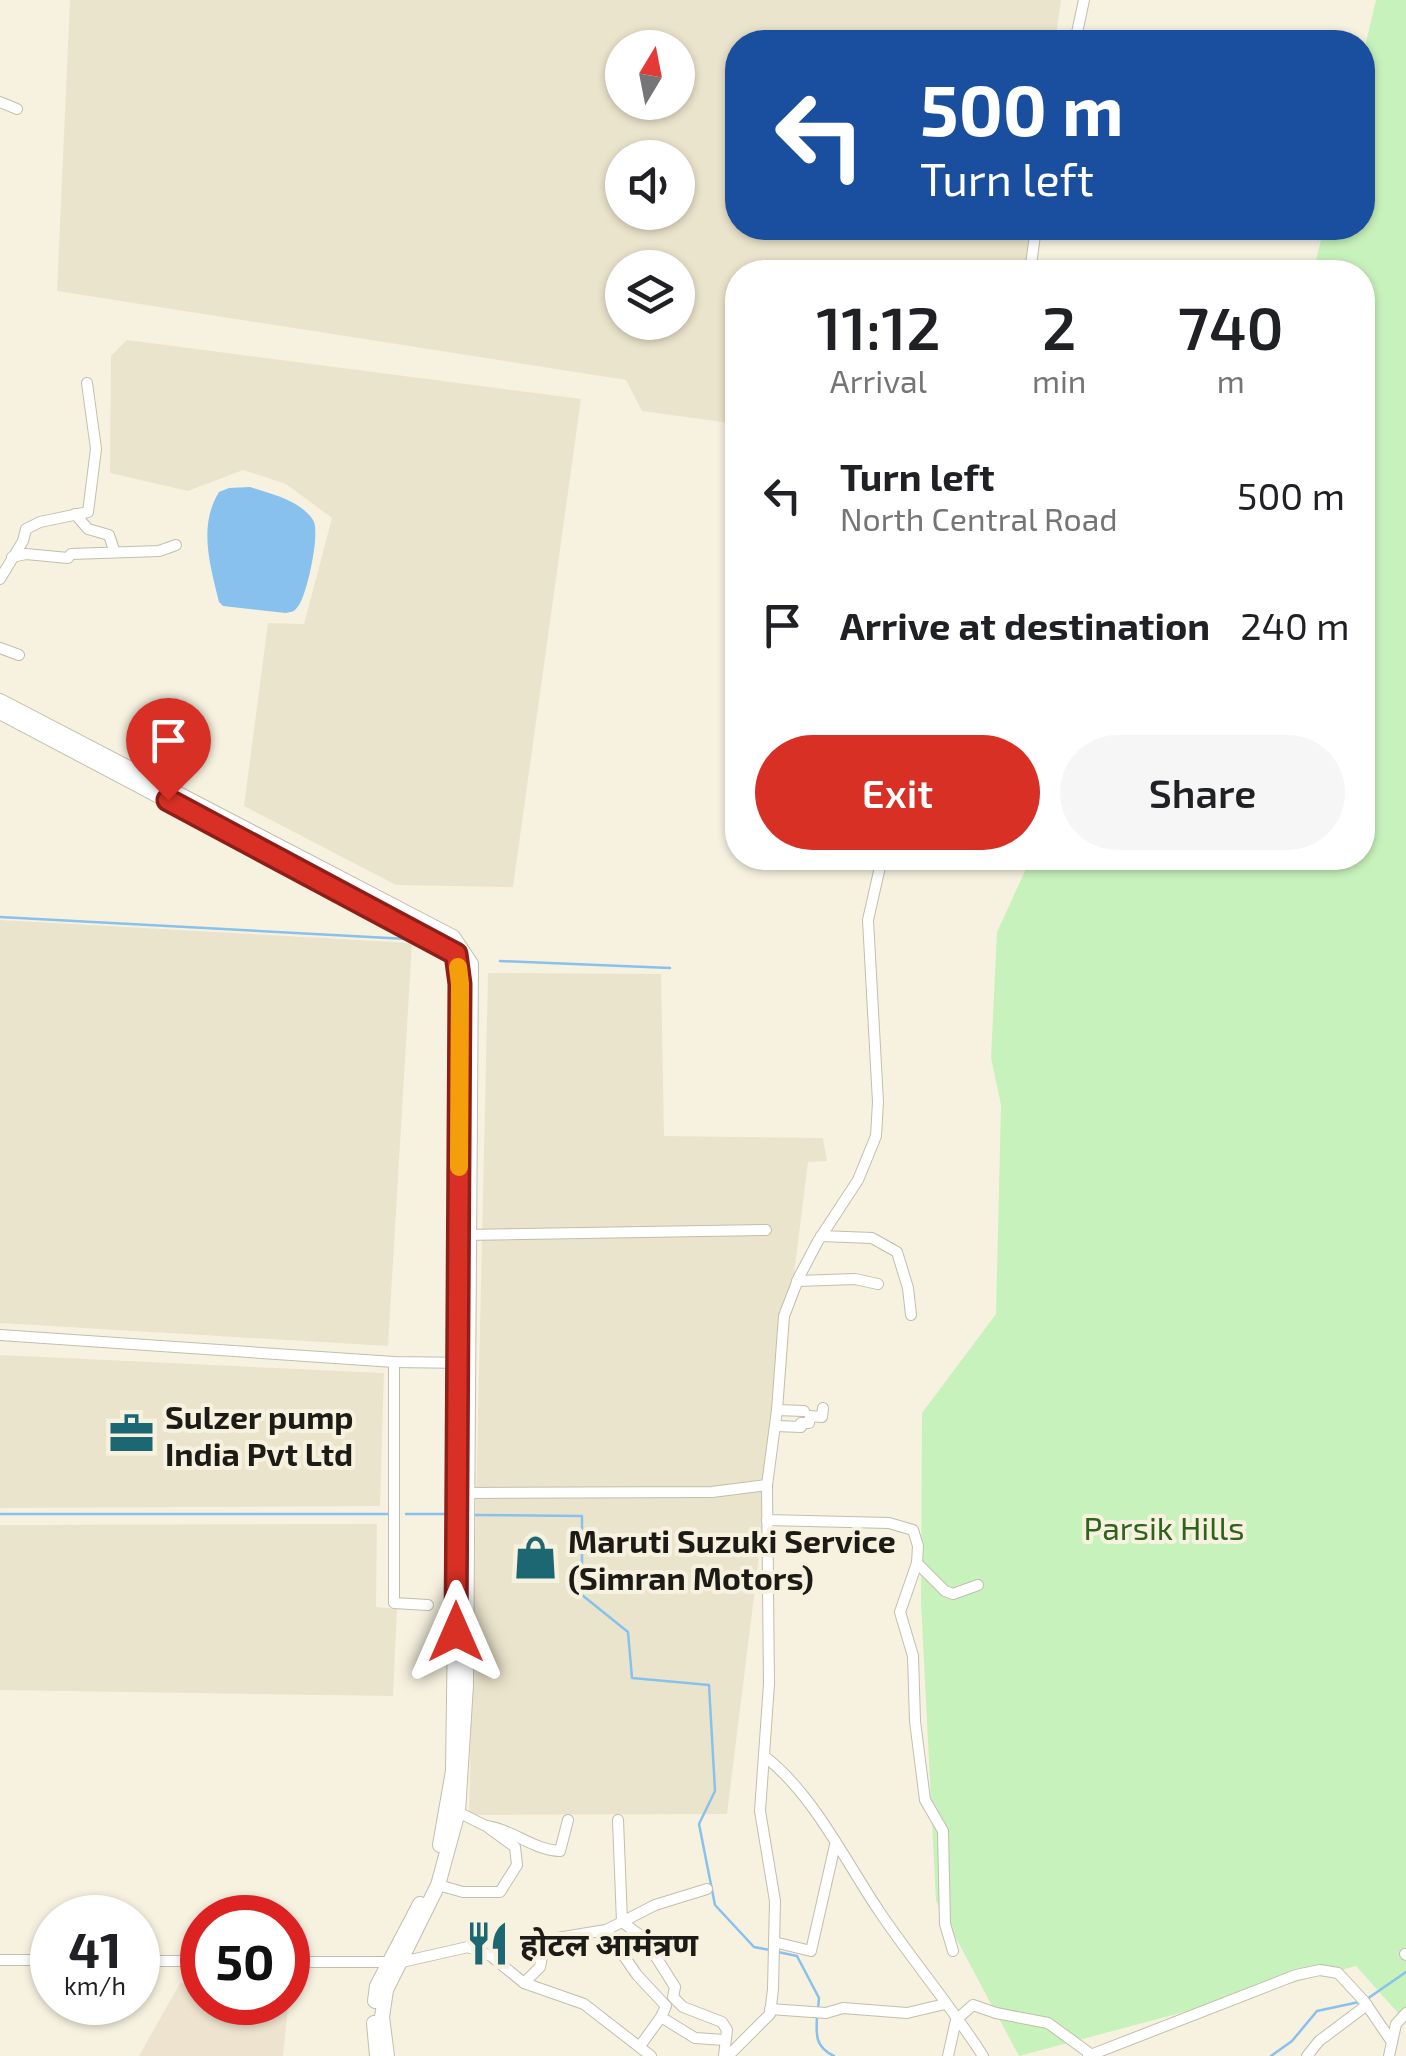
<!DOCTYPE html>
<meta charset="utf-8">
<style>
body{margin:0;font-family:"Exo 2","Noto Sans Devanagari",sans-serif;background:#f6f6f6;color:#202124;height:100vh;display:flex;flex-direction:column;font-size:38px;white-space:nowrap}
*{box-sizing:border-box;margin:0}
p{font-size:32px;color:#757577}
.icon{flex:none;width:55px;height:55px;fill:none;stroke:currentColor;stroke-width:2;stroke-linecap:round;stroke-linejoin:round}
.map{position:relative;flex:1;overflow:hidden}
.side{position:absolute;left:725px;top:260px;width:650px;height:610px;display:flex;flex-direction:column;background:#fff;border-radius:40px;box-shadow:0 2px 8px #0004}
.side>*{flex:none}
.guide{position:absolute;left:725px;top:30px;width:650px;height:210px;border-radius:40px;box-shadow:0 2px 8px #0004;background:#1a4fa0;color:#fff;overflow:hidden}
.needle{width:65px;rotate:10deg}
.tools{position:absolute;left:605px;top:30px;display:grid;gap:20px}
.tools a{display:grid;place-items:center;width:90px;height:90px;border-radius:50%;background:#fff;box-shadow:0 2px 8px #0004;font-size:50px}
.speed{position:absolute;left:30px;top:1895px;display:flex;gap:20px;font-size:50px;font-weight:700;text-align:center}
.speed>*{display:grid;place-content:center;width:130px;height:130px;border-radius:50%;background:#fff;box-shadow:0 2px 8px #0004;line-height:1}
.speed small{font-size:25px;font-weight:400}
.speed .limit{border:15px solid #d22;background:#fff;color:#111}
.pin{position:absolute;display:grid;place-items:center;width:85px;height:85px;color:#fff;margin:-102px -42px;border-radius:50% 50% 50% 0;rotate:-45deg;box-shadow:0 0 10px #0007}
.pin .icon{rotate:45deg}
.me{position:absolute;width:110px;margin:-55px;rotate:0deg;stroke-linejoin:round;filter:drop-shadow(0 0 8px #0008)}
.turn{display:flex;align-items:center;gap:35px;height:210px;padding:0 30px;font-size:45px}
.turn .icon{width:130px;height:130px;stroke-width:2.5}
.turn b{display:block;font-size:70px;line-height:85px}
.eta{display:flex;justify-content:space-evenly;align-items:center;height:170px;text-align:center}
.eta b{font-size:60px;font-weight:600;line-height:70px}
.primary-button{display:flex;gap:20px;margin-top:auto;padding:20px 30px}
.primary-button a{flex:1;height:115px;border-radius:60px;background:#d93025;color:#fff;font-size:40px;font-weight:600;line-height:115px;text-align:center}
.primary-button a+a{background:#f6f6f6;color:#202124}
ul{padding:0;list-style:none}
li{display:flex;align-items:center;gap:30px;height:130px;padding:0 30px}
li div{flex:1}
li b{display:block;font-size:38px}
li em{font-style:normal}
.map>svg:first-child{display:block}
.commercial{fill:#ede3ce}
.built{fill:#ebe4cc;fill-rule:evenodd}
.green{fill:#c8f2bc}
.water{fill:#88c1ed}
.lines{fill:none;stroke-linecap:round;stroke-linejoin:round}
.stream{stroke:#88c1ed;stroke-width:2.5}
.minor-casing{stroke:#c2bead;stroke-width:12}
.secondary-casing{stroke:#c2bead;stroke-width:16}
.minor{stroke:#fff;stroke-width:10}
.secondary{stroke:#fff;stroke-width:14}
.route-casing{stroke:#8d1f18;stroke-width:25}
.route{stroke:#d93025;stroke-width:18}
.slow{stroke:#f59e0b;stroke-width:18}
.labels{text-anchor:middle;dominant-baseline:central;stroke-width:8;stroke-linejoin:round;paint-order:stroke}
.poi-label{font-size:32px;font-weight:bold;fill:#1d1b15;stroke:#f7f2e0;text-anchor:start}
.park-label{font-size:32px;fill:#2f631c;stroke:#f7f2e0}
</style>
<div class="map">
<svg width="1406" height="2056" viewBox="0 0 1406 2056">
<rect width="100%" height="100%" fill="#f7f2e0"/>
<path class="commercial" d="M180,1983L202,1984V2002H288V1987H290L283,2056H139Z"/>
<g class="built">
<path d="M70,0H1061L1055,42H738V228H1032L1025,272H738L737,424L642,411L626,380L57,291ZM622,48H678V102H622ZM622,158H678V212H622ZM622,268H678V322H622Z"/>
<path d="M127,340L581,399L513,887L396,885L244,806L268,623L304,624L332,518L286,484L243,470L188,491L110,473L111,356Z"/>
<path d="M0,920L412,943L388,1346L0,1323Z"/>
<path d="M488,973L661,974L664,1136L823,1138L827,1161L808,1162L727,1814L469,1815Z"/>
<path d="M0,1355L384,1373L380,1506L0,1508Z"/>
<path d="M377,1524L376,1607L397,1609L393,1696L0,1690V1525Z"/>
</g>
<path class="green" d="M1376,0H1406V2022L1356,1966L1019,2056L936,1901L921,1602L922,1413L996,1314L1001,1105L991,1058L997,932L1031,858H1362V272H1313L1324,228H1362L1363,55Z"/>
<path class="water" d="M250,487C271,494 300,500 313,520C321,531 307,594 299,605C294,612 294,611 286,613L223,606L219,602C210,565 198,526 219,492L229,488Z"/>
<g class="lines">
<g class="stream">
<path d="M0,917L407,939L442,959"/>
<path d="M500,961L670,968"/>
<path d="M0,1514H389"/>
<path d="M406,1514H449"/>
<path d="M475,1515L582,1516V1595L628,1632L632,1678L709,1685L715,1791L699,1824L715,1905L754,1947L770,1950"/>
<path d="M778,1952L797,1956L819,1998L818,2009"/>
<path d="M1367,1999L1406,1972"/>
<path d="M817,2017C816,2035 815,2047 834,2056"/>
<path d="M1271,2056L1292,2041L1317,2011L1359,2002"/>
</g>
<defs>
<g id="minor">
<path d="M1075,42L1084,0"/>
<path d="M0,102L17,109"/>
<path d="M1030,272L1036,228"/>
<path d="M75,514L88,529L109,535L114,550"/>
<path d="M12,557L26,554L68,558L71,554L159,551L176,545"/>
<path d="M0,579L23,541L26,529L40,522L88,512L96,449L87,383"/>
<path d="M0,648L19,655"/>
<path d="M464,1235L766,1230"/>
<path d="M821,1236L872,1238L897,1252L908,1288L911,1315"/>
<path d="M797,1281L855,1279L878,1284"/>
<path d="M0,1335L394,1362L467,1363"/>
<path d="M394,1362V1603L428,1605"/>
<path d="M777,1410L804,1411"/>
<path d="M776,1426L801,1427V1423H809L810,1416L822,1417L823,1408"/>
<path d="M463,1493L712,1492L767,1485"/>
<path d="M767,1520L889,1523L913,1530L918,1546L917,1563L900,1612L913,1656L915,1721L925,1800L943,1831L945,1924L953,1951"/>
<path d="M917,1563L945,1591L953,1594L978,1585"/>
<path d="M764,1756C812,1792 846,1862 879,1911C912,1960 951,2006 983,2056"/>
<path d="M618,1820L622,1922L655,1905L707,1889"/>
<path d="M487,1826C514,1830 533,1850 560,1851L568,1820"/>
<path d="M438,1885L463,1892H500L517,1865L515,1847L486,1826L458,1812"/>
<path d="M606,1930L637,1975L666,2006L661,2017L695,2038L725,2040"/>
<path d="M774,1942L811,1951L835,1845"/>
<path d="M1405,1954L1406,1955"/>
<path d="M0,1960H52"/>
<path d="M138,1961H202"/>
<path d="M288,1962H402L468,1947L491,1956L524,1983L584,2004L651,2056"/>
<path d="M524,1983L540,1967L545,1940L606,1930L622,1922L644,1938L675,1987L673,1997L683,2007L722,2022L727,2030L724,2056"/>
<path d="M770,2009L826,2013L843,2008L907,2013L945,2004"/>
<path d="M640,2046L661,2017"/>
<path d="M728,2056L770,2014L773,1989L775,1901L760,1811L769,1684L767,1485L777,1410L784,1316L799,1277L818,1241L858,1180L876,1136L878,1102L868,920L882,858"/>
<path d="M948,2056L956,2020L973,2005L996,2013L1048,2023L1092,2055"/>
<path d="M1088,2056L1296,1975L1320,1970L1338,1973L1364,2001L1392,2042"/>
<path d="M1307,2056L1319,2041L1367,2005"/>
<path d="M1389,2056L1396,2024L1406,2013"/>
</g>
<g id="secondary">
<path d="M0,701L453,937L471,964L466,1685L458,1812L438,1885L386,1990L382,2017L387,2056"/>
<path d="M0,712L456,953L460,983L459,1347"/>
<path d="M440,1845L453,1771L457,1483"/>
<path d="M375,2001L377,1986L420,1904"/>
<path d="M374,2023L377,2056"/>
</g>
</defs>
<use href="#minor" class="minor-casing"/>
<use href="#secondary" class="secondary-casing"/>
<use href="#minor" class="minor"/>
<use href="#secondary" class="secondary"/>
</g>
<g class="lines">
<defs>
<path id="route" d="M168,800L456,954L460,984L456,1632"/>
</defs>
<use href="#route" class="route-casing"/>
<use href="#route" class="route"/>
<path class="slow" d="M458,967L460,984L459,1167"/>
</g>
<defs>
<symbol id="office-bare" viewBox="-9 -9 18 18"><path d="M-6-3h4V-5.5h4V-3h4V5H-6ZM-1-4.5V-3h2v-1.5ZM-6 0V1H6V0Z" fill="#1c6772" stroke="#f7f2e0" stroke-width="2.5" paint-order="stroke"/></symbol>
<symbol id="shop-bare" viewBox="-9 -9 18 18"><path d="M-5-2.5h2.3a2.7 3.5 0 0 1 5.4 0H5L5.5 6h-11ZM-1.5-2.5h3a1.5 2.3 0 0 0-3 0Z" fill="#1c6772" stroke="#f7f2e0" stroke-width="2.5" paint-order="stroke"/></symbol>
<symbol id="restaurant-bare" viewBox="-9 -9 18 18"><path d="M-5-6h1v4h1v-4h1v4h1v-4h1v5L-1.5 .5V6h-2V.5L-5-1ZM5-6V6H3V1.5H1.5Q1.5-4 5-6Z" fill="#1c6772" stroke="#f7f2e0" stroke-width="2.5" paint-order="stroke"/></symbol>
</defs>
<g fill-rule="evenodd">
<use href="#office-bare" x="100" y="1402" width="63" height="63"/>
<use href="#shop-bare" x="504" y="1526" width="63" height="63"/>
<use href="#restaurant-bare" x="456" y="1912" width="63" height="63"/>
</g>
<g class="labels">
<g class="poi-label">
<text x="165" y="1416">Sulzer pump<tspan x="165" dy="37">India Pvt Ltd</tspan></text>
<text x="568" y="1540">Maruti Suzuki Service<tspan x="568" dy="37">(Simran Motors)</tspan></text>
<text x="520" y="1943">होटल आमंत्रण</text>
</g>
<g class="park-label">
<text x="1164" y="1527">Parsik Hills</text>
</g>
</g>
</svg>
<div class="tools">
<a><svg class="needle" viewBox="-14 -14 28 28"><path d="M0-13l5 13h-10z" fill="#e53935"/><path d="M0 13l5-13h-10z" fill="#757577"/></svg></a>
<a><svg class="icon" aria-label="sound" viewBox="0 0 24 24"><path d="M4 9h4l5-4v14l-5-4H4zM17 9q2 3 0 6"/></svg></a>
<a><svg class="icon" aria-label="layers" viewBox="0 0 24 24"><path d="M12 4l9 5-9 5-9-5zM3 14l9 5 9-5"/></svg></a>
</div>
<div class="speed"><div>41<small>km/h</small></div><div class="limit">50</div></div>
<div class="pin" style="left:168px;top:800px;background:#d93025"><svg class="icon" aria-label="arrive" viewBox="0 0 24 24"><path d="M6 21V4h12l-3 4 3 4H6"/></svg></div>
<svg class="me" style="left:456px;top:1632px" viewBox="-20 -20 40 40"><path d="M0-17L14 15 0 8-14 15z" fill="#d93025" stroke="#fff" stroke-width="4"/></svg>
<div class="guide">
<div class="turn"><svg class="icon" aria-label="left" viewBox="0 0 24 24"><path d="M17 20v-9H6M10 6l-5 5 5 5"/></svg><div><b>500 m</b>Turn left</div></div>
</div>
<section class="side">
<div class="eta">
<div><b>11:12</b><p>Arrival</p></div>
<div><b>2</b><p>min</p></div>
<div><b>740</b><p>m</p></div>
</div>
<ul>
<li><svg class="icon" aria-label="left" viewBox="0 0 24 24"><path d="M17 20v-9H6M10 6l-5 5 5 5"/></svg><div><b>Turn left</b><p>North Central Road</p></div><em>500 m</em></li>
<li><svg class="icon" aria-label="arrive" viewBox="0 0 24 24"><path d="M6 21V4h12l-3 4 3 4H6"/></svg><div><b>Arrive at destination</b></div><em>240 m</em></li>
</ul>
<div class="primary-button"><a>Exit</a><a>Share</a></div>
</section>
</div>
